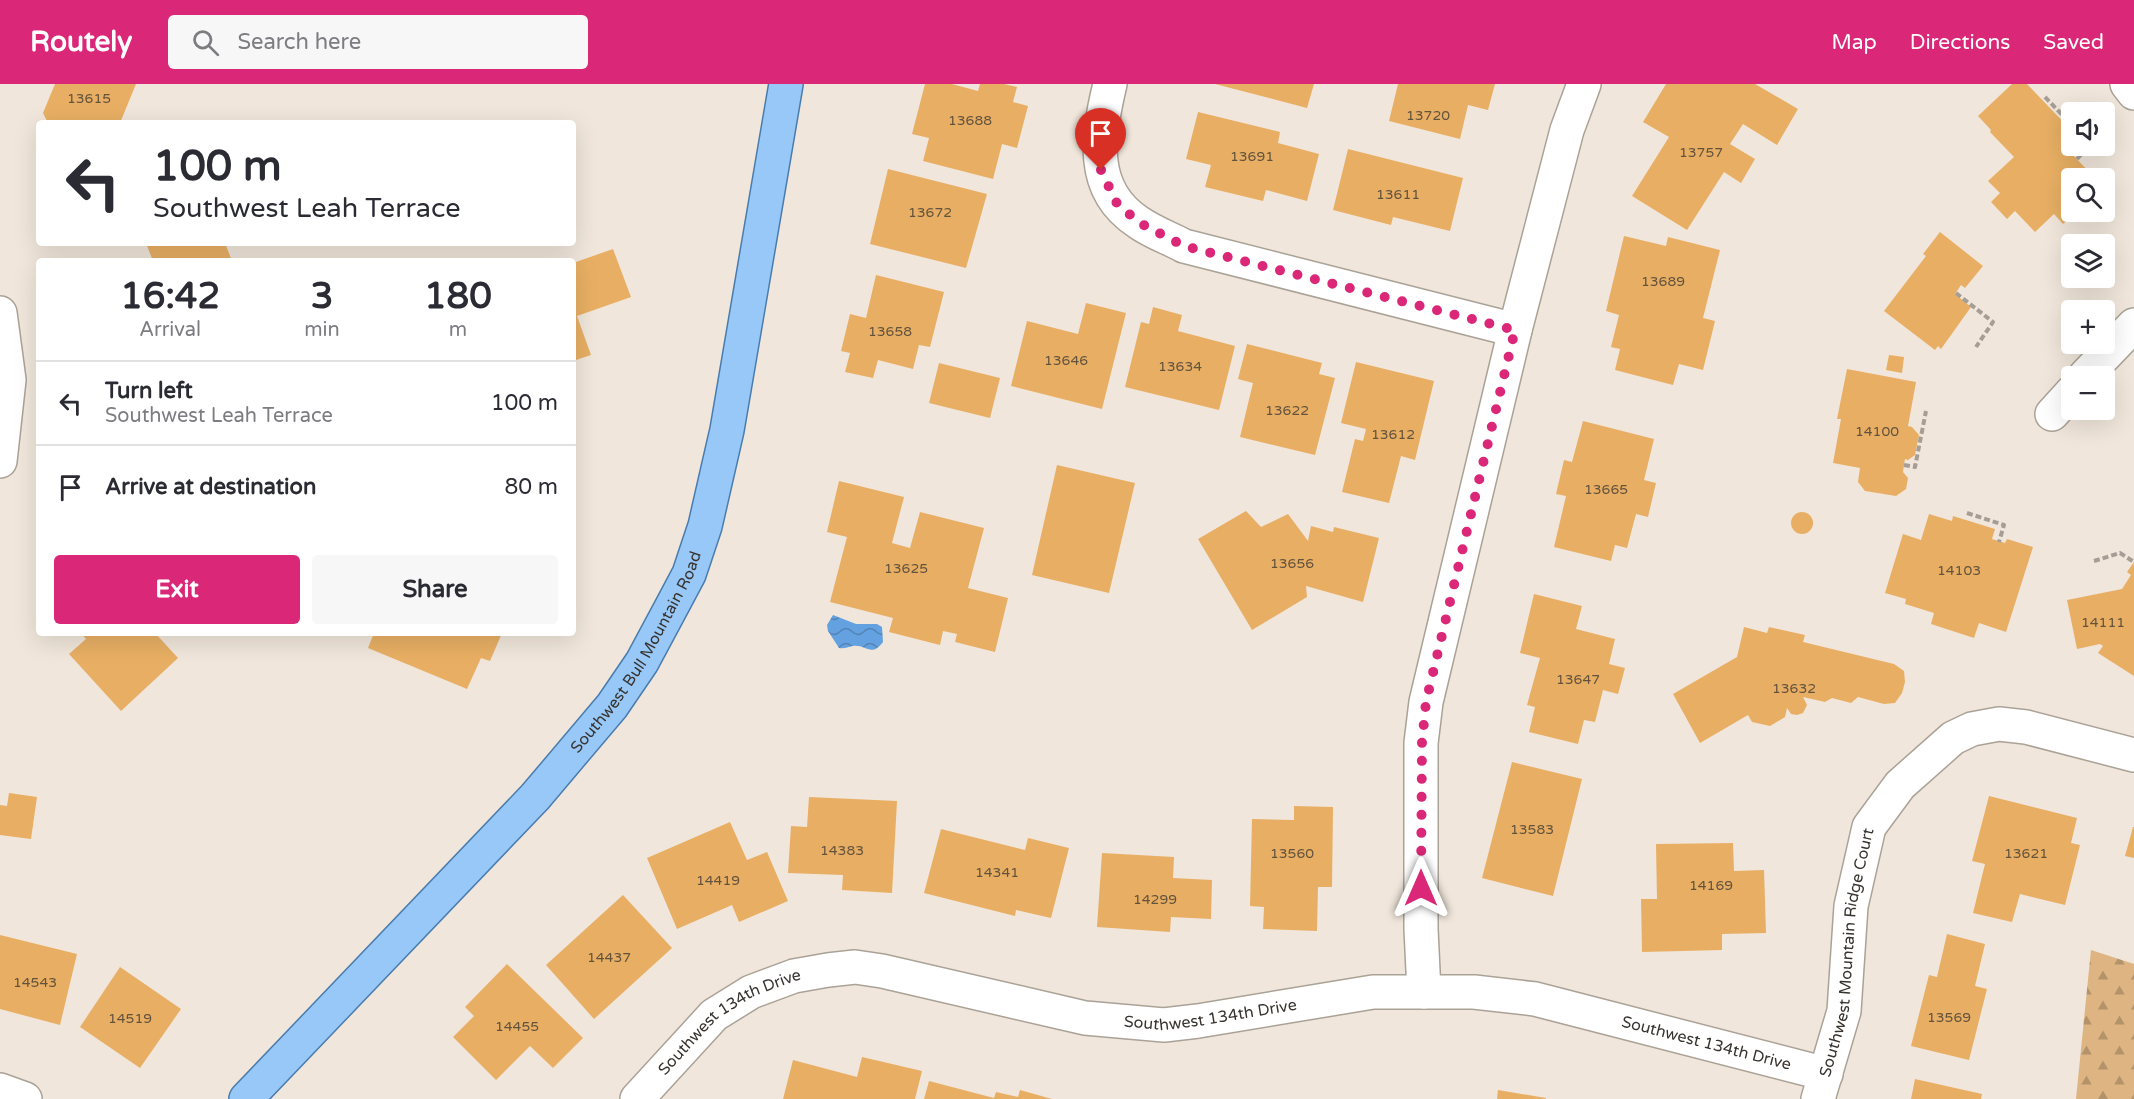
<!DOCTYPE html>
<meta charset="utf-8">
<style>
body{margin:0;font-family:"Varela Round",sans-serif;background:#f7f7f7;color:#2b2b33;height:100vh;display:flex;flex-direction:column;font-size:22px;white-space:nowrap}
*{box-sizing:border-box;margin:0}
p{font-size:20px;color:#7c7c81}
.icon{flex:none;width:33px;height:33px;fill:none;stroke:currentColor;stroke-width:2;stroke-linecap:round;stroke-linejoin:round}
.map{position:relative;flex:1;overflow:hidden}
.side{position:absolute;left:36px;top:174px;width:540px;height:378px;display:flex;flex-direction:column;background:#fff;border-radius:6px;box-shadow:0 6px 24px #0002}
.side>*{flex:none}
.hud{position:absolute;left:36px;top:36px;width:540px;height:126px;border-radius:6px;box-shadow:0 6px 24px #0002;background:#fff;color:#2b2b33;overflow:hidden}
.buttons{position:absolute;left:2061px;top:18px;display:grid;gap:12px}
.buttons a{display:grid;place-items:center;width:54px;height:54px;border-radius:6px;background:#fff;box-shadow:0 6px 24px #0002;font-size:30px}
.pin{position:absolute;display:grid;place-items:center;width:51px;height:51px;color:#fff;margin:-62px -26px;border-radius:50% 50% 50% 0;rotate:-45deg;box-shadow:0 0 6px #0007}
.pin .icon{rotate:45deg}
.me{position:absolute;width:66px;margin:-33px;rotate:0deg;stroke-linejoin:round;filter:drop-shadow(0 0 4px #0008)}
.turn{display:flex;align-items:center;gap:21px;height:126px;padding:0 18px;font-size:27px}
.turn .icon{width:78px;height:78px;stroke-width:2.5}
.turn b{display:block;font-size:42px;line-height:51px}
.eta{display:flex;justify-content:space-evenly;align-items:center;height:102px;text-align:center}
.eta b{font-size:36px;font-weight:800;line-height:42px}
.primary-button{display:flex;gap:12px;margin-top:auto;padding:12px 18px}
.primary-button a{flex:1;height:69px;border-radius:6px;background:#db2777;color:#fff;font-size:24px;font-weight:800;line-height:69px;text-align:center}
.primary-button a+a{background:#f7f7f7;color:#2b2b33}
ul{padding:0;list-style:none}
li{display:flex;align-items:center;gap:18px;height:84px;padding:0 18px;border-top:2px solid #e1e1e2}
li div{flex:1}
li b{display:block;font-size:22px}
li em{font-style:normal}
header{display:flex;align-items:center;gap:36px;box-sizing:border-box;height:84px;padding:0 30px;background:#db2777;color:#fff}
header strong{font-size:28px}
nav{display:flex;gap:33px;margin-inline-start:auto;font-size:21px}
.search{width:420px;height:54px;background:#f7f7f7;display:flex;align-items:center;gap:15px;box-sizing:border-box;padding:0 21px;border-radius:6px;color:#7c7c81;font-size:22px}
.map>svg:first-child{display:block}
.forest{fill:url(#forest-firs)}
.water{fill:url(#water-waves)}
.building{fill:#e8af64}
.lines{fill:none;stroke-linecap:round;stroke-linejoin:round}
.minor-casing{stroke:#aba297;stroke-width:36}
.major-casing{stroke:#497cae;stroke-width:36}
.path{stroke:#a69e96;stroke-width:4;stroke-dasharray:6 3;stroke-linecap:butt}
.minor{stroke:#fff;stroke-width:33}
.major{stroke:#97c8f7;stroke-width:33}
.route{stroke:#db2777;stroke-width:10;stroke-dasharray:0 18}
.labels{text-anchor:middle;dominant-baseline:central;stroke-width:5;stroke-linejoin:round;paint-order:stroke}
.number-label{font-size:14px;fill:#63523c}
.street-label{font-size:16px;fill:#37332f;stroke:#f0e6db}
</style>
<header>
<strong>Routely</strong>
<div class="search"><svg class="icon" aria-label="search" viewBox="0 0 24 24"><circle cx="10" cy="10" r="6"/><path d="M15 15l6 6"/></svg>Search here</div>
<nav><a>Map</a><a>Directions</a><a>Saved</a></nav>
</header>
<div class="map">
<svg width="2134" height="1015" viewBox="0 0 2134 1015">
<defs>
<pattern id="forest-firs" width="22" height="20" patternUnits="userSpaceOnUse" patternTransform="scale(1.5)"><rect width="22" height="20" fill="#ddb482"/><path d="M5 1l3.5 6h-7zM16 11l3.5 6h-7z" fill="#b4936b"/></pattern>
<pattern id="water-waves" width="16" height="10" patternUnits="userSpaceOnUse" patternTransform="scale(1.5)"><rect width="16" height="10" fill="#63a1e1"/><path d="M0 5q4-4 8 0t8 0" fill="none" stroke="#5284b7"/></pattern>
</defs>
<rect width="100%" height="100%" fill="#f0e6db"/>
<path class="forest" d="M2091,866L2134,880V1015H2076Z"/>
<path class="water" d="M833,531L856,540H877L882,543L883,558C871,574 866,560 853,562C847,563 845,565 839,564L828,547L827,541Z"/>
<g class="building">
<path d="M55,0H136L120,39H48L43,29Z"/>
<path d="M925,0H952L978,7L980,0H1004L1017,3L1013,18L1028,22L1017,64L1002,60L993,95L923,77L929,54L912,50Z"/>
<path d="M1215,0H1314L1307,24Z"/>
<path d="M1398,0H1495L1488,26L1468,21L1460,55L1389,37Z"/>
<path d="M1666,0H1755L1798,25L1777,61L1743,40L1730,60L1755,75L1741,99L1724,88L1687,146L1632,112L1669,53L1643,38Z"/>
<path d="M2012,0H2027L2072,47V62H2081L2072,70L2095,94H2072V128H2077L2063,140L2054,130L2035,148L2015,127L2007,135L1991,118L2000,109L1988,97L2014,73L1990,48L1991,46L1978,32Z"/>
<path d="M1198,28L1280,48L1278,59L1319,70L1307,117L1266,106L1263,117L1205,103L1211,81L1186,75Z"/>
<path d="M1348,65L1463,94L1450,147L1393,133L1391,141L1333,126Z"/>
<path d="M888,85L987,110L966,184L870,160Z"/>
<path d="M1940,148L1983,182L1965,204L1961,201L1955,210L1971,223L1941,265L1938,262L1935,266L1884,227L1926,172L1923,170Z"/>
<path d="M1624,152L1666,162L1668,153L1720,166L1703,234L1715,237L1703,286L1679,280L1673,301L1615,286L1620,265L1611,263L1619,231L1606,227Z"/>
<path d="M146,159H225L232,177H153Z"/>
<path d="M613,165L631,213L577,232L591,271L573,277V179Z"/>
<path d="M876,191L944,208L930,263L919,261L913,285L878,276L873,294L845,288L850,269L841,267L850,230L866,234Z"/>
<path d="M1086,219L1126,229L1102,325L1011,302L1027,237L1078,250Z"/>
<path d="M1153,223L1182,231L1178,247L1235,262L1219,326L1125,303L1141,238L1149,240Z"/>
<path d="M1247,260L1322,279L1319,290L1335,294L1315,371L1240,353L1253,299L1238,295Z"/>
<path d="M1889,271L1904,273L1902,289L1886,286Z"/>
<path d="M1356,278L1434,297L1415,376L1401,372L1389,419L1342,408L1355,355L1363,357L1366,345L1341,339Z"/>
<path d="M939,279L1000,294L990,334L929,319Z"/>
<path d="M1847,285L1916,298L1908,342L1912,343L1919,351L1915,371L1908,376L1905,375L1904,381L1903,388L1908,394L1906,405L1896,412L1865,407L1858,398L1860,384L1833,379L1841,335H1837Z"/>
<path d="M1583,337L1654,355L1644,396L1656,399L1648,433L1636,430L1627,464L1615,461L1611,477L1554,463L1566,412L1556,410L1564,376L1572,378Z"/>
<path d="M1057,381L1135,399L1109,509L1032,491Z"/>
<path d="M839,397L904,413L892,459L910,464L920,428L984,444L968,504L1008,514L995,568L955,558L957,550L943,547L940,561L889,548L893,534L830,518L847,453L827,448Z"/>
<path d="M1246,427L1261,443L1288,430L1308,457L1311,442L1333,448L1334,443L1379,454L1363,518L1306,502L1307,513L1252,546L1198,455Z"/>
<circle cx="1802" cy="439" r="11"/>
<path d="M1929,430L1952,437L1953,432L1995,445L1992,455L2005,459L2007,455L2033,463L2006,548L1979,539L1974,554L1931,540L1934,529L1905,520L1906,515L1885,509L1903,450L1921,456Z"/>
<path d="M2134,478V592L2098,569L2103,562L2100,560L2077,565L2067,516L2122,505L2131,491L2127,488Z"/>
<path d="M1534,510L1582,522L1576,545L1615,555L1609,580L1625,584L1618,610L1603,606L1595,638L1584,636L1578,660L1529,648L1535,623L1527,621L1540,574L1520,569Z"/>
<path d="M1744,543L1767,549L1769,543L1805,551L1803,558L1894,580L1904,587L1905,598L1902,609L1895,619L1884,620L1858,613L1851,619L1832,614L1825,618L1803,613L1807,621L1803,629L1797,631L1791,630L1787,624L1785,633L1770,642L1752,638L1748,631L1700,659L1673,610L1737,573Z"/>
<path d="M81,549H155L178,574L121,627L69,570L86,555Z"/>
<path d="M374,549H502L490,577L481,574L467,605L368,564Z"/>
<path d="M1512,678L1582,695L1553,812L1482,794Z"/>
<path d="M9,709L37,713L31,755L0,751V721L7,722Z"/>
<path d="M1989,712L2077,734L2071,759L2080,761L2065,821L2020,810L2012,838L1973,829L1985,780L1972,777Z"/>
<path d="M809,713L897,717L892,809L842,806L843,791L788,789L791,742L807,743Z"/>
<path d="M1294,722L1333,723L1332,803H1318L1317,847L1263,845L1264,823L1250,822L1252,735L1294,736Z"/>
<path d="M730,738L747,776L767,768L788,817L739,838L732,821L677,845L647,774Z"/>
<path d="M2133,743H2134V774L2125,772Z"/>
<path d="M941,745L1025,766L1028,754L1069,764L1051,834L1016,826L1015,832L924,809Z"/>
<path d="M1733,759L1734,787L1764,786L1766,849L1722,850V866L1642,868L1641,815H1657L1656,760Z"/>
<path d="M1102,769L1174,773L1173,794L1212,796L1211,835L1171,833L1170,848L1097,843Z"/>
<path d="M623,811L672,864L594,935L546,881Z"/>
<path d="M1947,850L1985,860L1975,902L1987,905L1969,976L1911,962L1929,891L1937,893Z"/>
<path d="M0,851L77,870L60,941L0,925Z"/>
<path d="M507,880L583,954L553,984L530,962L496,996L453,953L474,932L465,923Z"/>
<path d="M120,883L181,925L140,984L80,943Z"/>
<path d="M862,973L922,987L915,1015H783L793,976L857,993Z"/>
<path d="M1915,995L1982,1010L1981,1015H1911Z"/>
<path d="M929,997L994,1014L996,1008L1018,1013L1020,1006L1052,1015H924Z"/>
<path d="M1498,1006L1546,1014V1015H1497Z"/>
</g>
<g class="lines">
<defs>
<g id="minor">
<path d="M1110,0C1098,50 1088,105 1138,138C1152,148 1169,154 1184,162L1515,246"/>
<path d="M2127,0L2134,9"/>
<path d="M0,229L9,296L0,377"/>
<path d="M2085,292L2134,241"/>
<path d="M2052,330L2072,308"/>
<path d="M1424,908L1421,845V659L1426,618L1515,246L1567,46L1584,0"/>
<path d="M0,1006L25,1015"/>
<path id="s1" d="M637,1015L714,931L751,908L794,892L828,886L855,883L882,887L1085,934L1164,941L1198,937L1373,908H1474L1535,915L1826,990"/>
<path id="s2" d="M1818,1015L1844,927L1851,822L1869,743L1900,701L1953,654L1972,645L1999,640L2026,643L2134,671"/>
</g>
<g id="major">
<path id="s3" d="M246,1015L535,713L612,622L642,578L672,522L689,490L705,442L727,346L786,0"/>
</g>
</defs>
<use href="#minor" class="minor-casing"/>
<use href="#major" class="major-casing"/>
<g class="path">
<path d="M2045,13L2072,41"/>
<path d="M2077,75L2089,62"/>
<path d="M1956,209L1993,238L1976,263"/>
<path d="M1904,381L1915,383L1926,327"/>
<path d="M1967,429L2004,441L1999,458"/>
<path d="M2094,477L2120,469L2134,478"/>
</g>
<use href="#minor" class="minor"/>
<use href="#major" class="major"/>
</g>
<g class="lines">
<path class="route" d="M1101,86L1116,118L1138,138L1184,162L1515,246L1426,618L1422,658L1421,804"/>
</g>
<g class="labels">
<g class="number-label">
<text x="89" y="14">13615</text>
<text x="1428" y="31">13720</text>
<text x="970" y="36">13688</text>
<text x="1701" y="68">13757</text>
<text x="1252" y="72">13691</text>
<text x="1398" y="110">13611</text>
<text x="930" y="128">13672</text>
<text x="1663" y="197">13689</text>
<text x="890" y="247">13658</text>
<text x="1066" y="276">13646</text>
<text x="1180" y="282">13634</text>
<text x="1287" y="326">13622</text>
<text x="1877" y="347">14100</text>
<text x="1393" y="350">13612</text>
<text x="1606" y="405">13665</text>
<text x="1292" y="479">13656</text>
<text x="906" y="484">13625</text>
<text x="1959" y="486">14103</text>
<text x="2103" y="538">14111</text>
<text x="1578" y="595">13647</text>
<text x="1794" y="604">13632</text>
<text x="1532" y="745">13583</text>
<text x="842" y="766">14383</text>
<text x="1292" y="769">13560</text>
<text x="2026" y="769">13621</text>
<text x="997" y="788">14341</text>
<text x="718" y="796">14419</text>
<text x="1711" y="801">14169</text>
<text x="1155" y="815">14299</text>
<text x="609" y="873">14437</text>
<text x="35" y="898">14543</text>
<text x="1949" y="933">13569</text>
<text x="130" y="934">14519</text>
<text x="517" y="942">14455</text>
</g>
<g class="street-label">
<text stroke="none"><textPath href="#s3" startOffset="596">Southwest Bull Mountain Road</textPath></text>
<text stroke="none"><textPath href="#s2" startOffset="150">Southwest Mountain Ridge Court</textPath></text>
<text stroke="none"><textPath href="#s1" startOffset="627">Southwest 134th Drive</textPath></text>
<text stroke="none"><textPath href="#s1" startOffset="123">Southwest 134th Drive</textPath></text>
<text stroke="none"><textPath href="#s1" startOffset="1131">Southwest 134th Drive</textPath></text>
</g>
</g>
</svg>
<div class="buttons">
<a><svg class="icon" aria-label="sound" viewBox="0 0 24 24"><path d="M4 9h4l5-4v14l-5-4H4zM17 9q2 3 0 6"/></svg></a>
<a><svg class="icon" aria-label="search" viewBox="0 0 24 24"><circle cx="10" cy="10" r="6"/><path d="M15 15l6 6"/></svg></a>
<a><svg class="icon" aria-label="layers" viewBox="0 0 24 24"><path d="M12 4l9 5-9 5-9-5zM3 14l9 5 9-5"/></svg></a>
<a>+</a>
<a>−</a>
</div>
<div class="pin" style="left:1101px;top:86px;background:#d93025"><svg class="icon" aria-label="arrive" viewBox="0 0 24 24"><path d="M6 21V4h12l-3 4 3 4H6"/></svg></div>
<svg class="me" style="left:1421px;top:804px" viewBox="-20 -20 40 40"><path d="M0-17L14 15 0 8-14 15z" fill="#db2777" stroke="#fff" stroke-width="4"/></svg>
<div class="hud">
<div class="turn"><svg class="icon" aria-label="left" viewBox="0 0 24 24"><path d="M17 20v-9H6M10 6l-5 5 5 5"/></svg><div><b>100 m</b>Southwest Leah Terrace</div></div>
</div>
<section class="side">
<div class="eta">
<div><b>16:42</b><p>Arrival</p></div>
<div><b>3</b><p>min</p></div>
<div><b>180</b><p>m</p></div>
</div>
<ul>
<li><svg class="icon" aria-label="left" viewBox="0 0 24 24"><path d="M17 20v-9H6M10 6l-5 5 5 5"/></svg><div><b>Turn left</b><p>Southwest Leah Terrace</p></div><em>100 m</em></li>
<li><svg class="icon" aria-label="arrive" viewBox="0 0 24 24"><path d="M6 21V4h12l-3 4 3 4H6"/></svg><div><b>Arrive at destination</b></div><em>80 m</em></li>
</ul>
<div class="primary-button"><a>Exit</a><a>Share</a></div>
</section>
</div>
